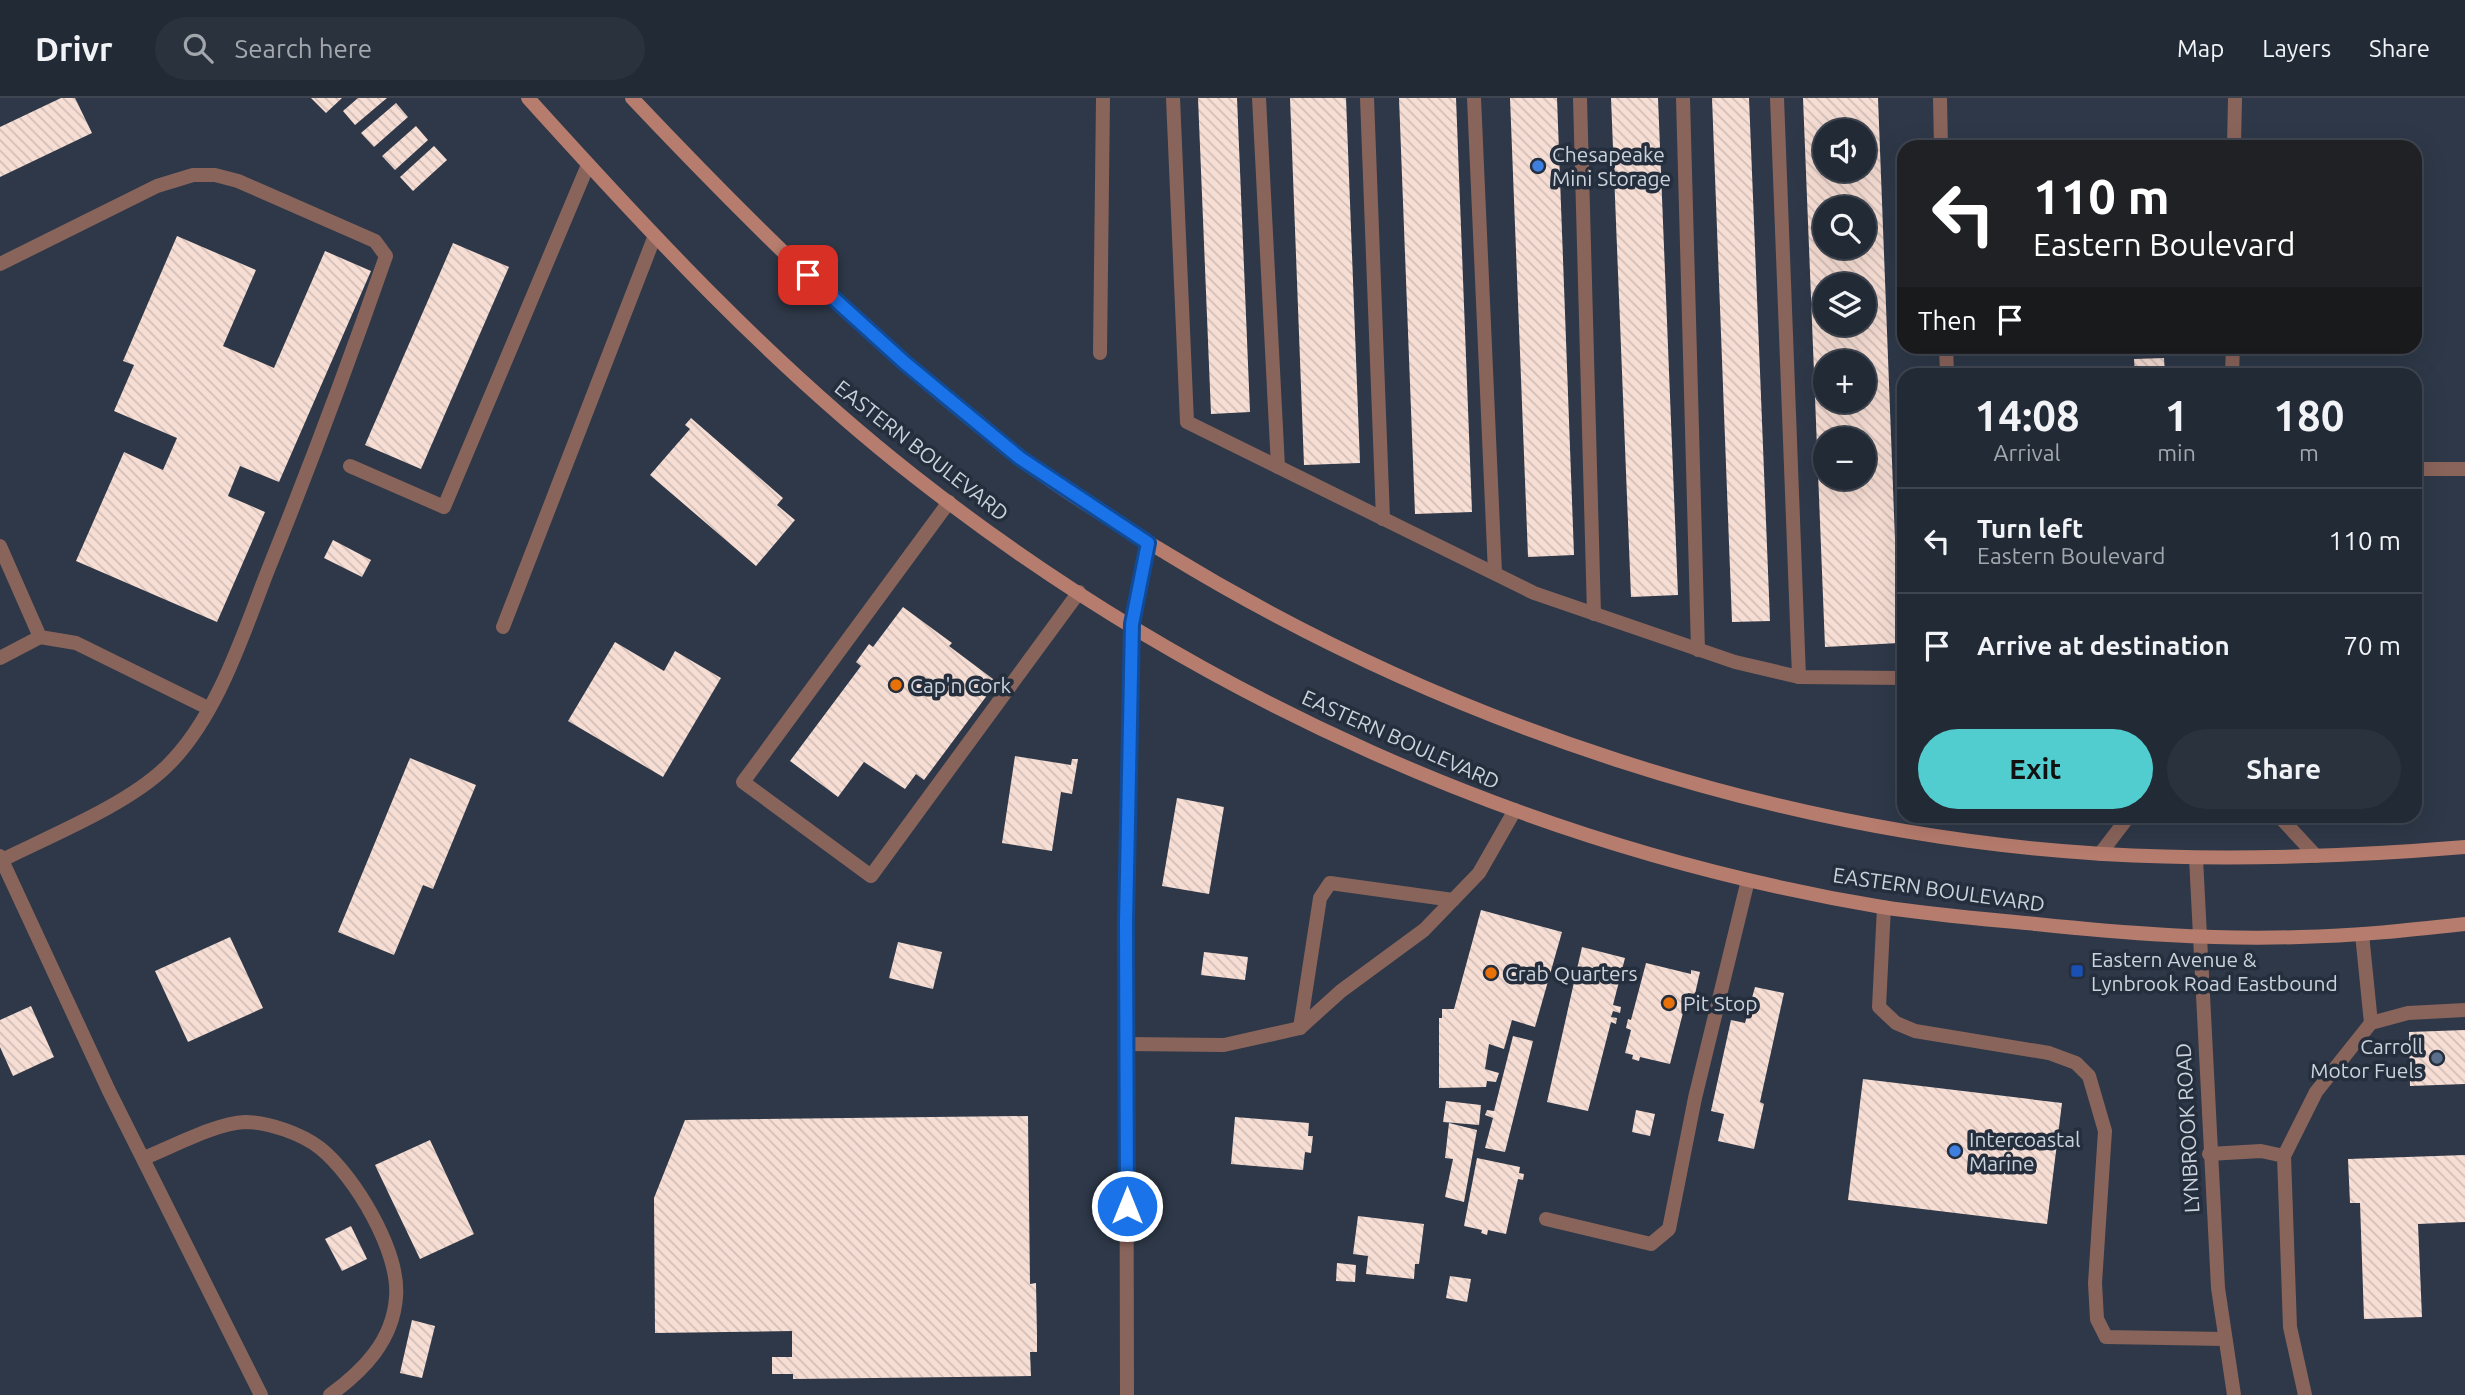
<!DOCTYPE html>
<meta charset="utf-8">
<style>
body{margin:0;font-family:Ubuntu,sans-serif;background:#2a323e;color:#f1f3f6;height:100vh;display:flex;flex-direction:column;font-size:26px;white-space:nowrap}
*{box-sizing:border-box;margin:0}
p{font-size:23px;color:#a2a7ad}
.icon{flex:none;width:38px;height:38px;fill:none;stroke:currentColor;stroke-width:2;stroke-linecap:round;stroke-linejoin:round}
.map{position:relative;flex:1;overflow:hidden}
.panel{position:absolute;left:1897px;top:270px;width:525px;height:455px;display:flex;flex-direction:column;background:#222a36;border-radius:21px;box-shadow:0 7px 28px #0002,0 0 0 2px #3f4651}
.panel>*{flex:none}
.guide{position:absolute;left:1897px;top:42px;width:525px;height:214px;border-radius:21px;box-shadow:0 7px 28px #0002,0 0 0 2px #3f4651;background:#202124;color:#fff;overflow:hidden}
.fabs{position:absolute;left:1813px;top:21px;display:grid;gap:14px}
.fabs a{display:grid;place-items:center;width:63px;height:63px;border-radius:50%;background:#222a36;box-shadow:0 7px 28px #0002,0 0 0 2px #3f4651;font-size:35px}
.pin{position:absolute;display:grid;place-items:center;width:60px;height:60px;color:#fff;margin:-30px;border-radius:14px;box-shadow:0 4px 10px #0006}
.me{position:absolute;width:77px;margin:-38px;rotate:0deg;stroke-linejoin:round;filter:drop-shadow(0 0 5px #0008)}
.turn{display:flex;align-items:center;gap:24px;height:147px;padding:0 21px;font-size:32px}
.turn .icon{width:91px;height:91px;stroke-width:2.5}
.turn b{display:block;font-size:49px;line-height:60px}
.then{display:flex;align-items:center;height:66px;padding:0 21px;background:#0003;gap:14px;font-size:26px}
.eta{display:flex;justify-content:space-evenly;align-items:center;height:119px;text-align:center}
.eta b{font-size:42px;font-weight:700;line-height:49px}
.action{display:flex;gap:14px;margin-top:auto;padding:14px 21px}
.action a{flex:1;height:80px;border-radius:42px;background:#52cdcf;color:#111;font-size:28px;font-weight:700;line-height:80px;text-align:center}
.action a+a{background:#2a323e;color:#f1f3f6}
ul{padding:0;list-style:none}
li{display:flex;align-items:center;gap:21px;height:105px;padding:0 21px;border-top:2px solid #3f4651}
li div{flex:1}
li b{display:block;font-size:26px}
li em{font-style:normal}
header{display:flex;align-items:center;gap:42px;box-sizing:border-box;height:98px;padding:0 35px;background:#222a36;border-bottom:2px solid #3f4651}
header strong{font-size:33px}
nav{display:flex;gap:38px;margin-inline-start:auto;font-size:24px}
.search{width:490px;height:63px;background:#2a323e;display:flex;align-items:center;gap:18px;box-sizing:border-box;padding:0 24px;border-radius:38px;color:#a2a7ad;font-size:26px}
.map>svg:first-child{display:block}
.building{fill:url(#building-back-hatch);fill-rule:evenodd}
.lines{fill:none;stroke-linecap:round;stroke-linejoin:round}
.service{stroke:#89645b;stroke-width:14}
.minor{stroke:#89645b;stroke-width:14}
.secondary{stroke:#b67c6d;stroke-width:14}
.route-casing{stroke:#114b97;stroke-width:18}
.route{stroke:#1a73e8;stroke-width:12}
.shop-dot{fill:#3f7fe0;stroke:#242e3d;stroke-width:2.5}
.food-dot{fill:#e8710a;stroke:#242e3d;stroke-width:2.5}
.transit-dot{fill:#1a4fb4;stroke:#242e3d;stroke-width:2.5}
.service-dot{fill:#5c6f8a;stroke:#242e3d;stroke-width:2.5}
.labels{text-anchor:middle;dominant-baseline:central;stroke-width:7;stroke-linejoin:round;paint-order:stroke}
.poi-label{font-size:21px;fill:#ccd2dc;stroke:#242e3d;text-anchor:start}
.street-label{font-size:21px;fill:#ccd2dc;stroke:#242e3d}
</style>
<header>
<strong>Drivr</strong>
<div class="search"><svg class="icon" aria-label="search" viewBox="0 0 24 24"><circle cx="10" cy="10" r="6"/><path d="M15 15l6 6"/></svg>Search here</div>
<nav><a>Map</a><a>Layers</a><a>Share</a></nav>
</header>
<div class="map">
<svg width="2465" height="1297" viewBox="0 0 2465 1297">
<defs>
<pattern id="building-back-hatch" width="6" height="6" patternUnits="userSpaceOnUse" patternTransform="scale(1.75)"><rect width="6" height="6" fill="#f7ded4"/><path d="M-1 5l2 2M0 0l6 6M5-1l2 2" fill="none" stroke="#d2beb7"/></pattern>
</defs>
<rect width="100%" height="100%" fill="#2e3848"/>
<g class="building">
<path d="M61,0H75L92,35L0,79V29Z"/>
<path d="M311,0H342L326,15Z"/>
<path d="M358,0H387L355,27L343,13Z"/>
<path d="M1198,0H1237L1250,314L1211,316Z"/>
<path d="M1290,0H1346L1360,365L1304,367Z"/>
<path d="M1399,0H1456L1472,414L1415,416Z"/>
<path d="M1510,0H1557L1574,457L1528,459Z"/>
<path d="M1611,0H1658L1678,497L1631,499Z"/>
<path d="M1712,0H1749L1770,523L1732,524Z"/>
<path d="M1803,0H1878L1899,545L1825,549ZM1825,33H1864V72H1825ZM1825,110H1864V149H1825ZM1825,187H1864V226H1825ZM1825,264H1864V303H1825ZM1825,341H1864V380H1825Z"/>
<path d="M396,5L408,19L374,49L361,35Z"/>
<path d="M416,28L428,42L395,72L382,58Z"/>
<path d="M434,48L447,62L413,93L400,79Z"/>
<path d="M177,138L256,172L223,248L274,270L325,153L371,173L279,384L240,368L228,398L265,414L217,524L76,463L124,354L163,372L177,340L114,313L134,267L123,263Z"/>
<path d="M453,145L509,169L421,371L365,347Z"/>
<path d="M2072,248H2193V251L2072,254Z"/>
<path d="M2164,260L2165,275L2135,276L2134,261Z"/>
<path d="M691,320L783,400L777,407L795,422L756,468L650,377L690,331L685,327Z"/>
<path d="M333,442L371,462L362,479L324,460Z"/>
<path d="M903,509L952,545L949,548L997,584L924,682L916,676L905,691L864,664L838,699L790,663L861,568L856,564L869,546L873,549Z"/>
<path d="M615,544L664,573L675,553L721,580L663,679L568,623Z"/>
<path d="M1015,658L1071,667L1072,661H1078L1072,696L1061,694L1052,753L1002,745Z"/>
<path d="M410,660L476,687L433,791L423,787L394,857L338,834Z"/>
<path d="M1177,700L1224,709L1209,796L1162,788Z"/>
<path d="M1481,812L1562,834L1535,929L1512,922L1504,951L1489,946L1485,971L1499,975L1496,984L1487,983L1486,989L1439,990V920H1442V911H1454Z"/>
<path d="M230,839L263,910L188,944L155,873Z"/>
<path d="M898,844L942,854L933,891L889,880Z"/>
<path d="M1582,849L1625,860L1613,907L1621,909L1620,915L1613,913L1611,919L1617,920L1616,926L1611,924L1588,1013L1547,1004Z"/>
<path d="M1204,854L1248,859L1245,882L1201,877Z"/>
<path d="M1646,865L1691,876V872L1700,874L1695,896L1688,895L1670,966L1640,959L1639,963L1632,961L1633,957L1625,955L1631,932L1626,930L1628,921L1631,922Z"/>
<path d="M1755,889L1784,895L1760,1004L1764,1006L1754,1051L1718,1043L1724,1016L1711,1013L1731,922L1745,925Z"/>
<path d="M31,908L54,959L13,978L0,949V922Z"/>
<path d="M2465,932V986L2410,988L2409,934Z"/>
<path d="M1513,938L1533,943L1505,1054L1485,1050L1493,1020L1485,1017L1487,1012L1494,1013Z"/>
<path d="M1863,981L2062,1005L2047,1126L1848,1102Z"/>
<path d="M1446,1003L1481,1007L1479,1027L1443,1024Z"/>
<path d="M1636,1012L1655,1016L1650,1038L1632,1034Z"/>
<path d="M1028,1018L1030,1186L1036,1185L1037,1237V1254H1030L1031,1278L793,1281V1276H772V1259H792V1233L655,1235L654,1100L685,1022Z"/>
<path d="M1235,1019L1309,1025L1308,1038H1313L1311,1055L1305,1054L1303,1072L1231,1066Z"/>
<path d="M1449,1025L1477,1032L1464,1104L1445,1099L1453,1061L1445,1060Z"/>
<path d="M430,1042L474,1136L420,1161L375,1067Z"/>
<path d="M2465,1057V1124L2418,1126L2422,1219L2364,1221L2360,1105H2350L2348,1061Z"/>
<path d="M1477,1060L1520,1069L1519,1075L1524,1076L1523,1082L1518,1081L1506,1136L1488,1132L1487,1137L1481,1135L1482,1132L1464,1128Z"/>
<path d="M1358,1118L1424,1126L1419,1166H1415L1414,1181L1366,1176L1368,1158L1353,1156Z"/>
<path d="M351,1128L367,1161L342,1173L325,1141Z"/>
<path d="M1337,1165L1356,1167L1355,1184L1336,1183Z"/>
<path d="M1450,1178L1471,1181L1467,1204L1446,1200Z"/>
<path d="M412,1222L435,1228L422,1280L400,1275Z"/>
</g>
<g class="lines">
<g class="service">
<path d="M1173,0L1187,324L1534,495L1735,564L1799,579L1904,580"/>
<path d="M1259,0L1278,369"/>
<path d="M1367,0L1383,421"/>
<path d="M1474,0L1495,475"/>
<path d="M1580,0L1594,516"/>
<path d="M1683,0L1698,552"/>
<path d="M1777,0L1799,579"/>
<path d="M1940,0L1941,49"/>
<path d="M2234,49L2235,0"/>
<path d="M0,166L157,88L193,77H215L238,83L375,143L386,158C349,264 310,368 268,472C243,536 217,620 166,669C127,707 50,738 0,763"/>
<path d="M1946,248L1947,276"/>
<path d="M1100,255L1103,0"/>
<path d="M2232,276L2233,248"/>
<path d="M350,368L444,409L588,67"/>
<path d="M2415,371H2465"/>
<path d="M949,404L743,684L871,778L1079,494"/>
<path d="M0,448L40,539L76,545L208,610"/>
<path d="M503,529L654,140"/>
<path d="M0,560L40,539"/>
<path d="M2279,718L2316,758"/>
<path d="M2100,756L2129,718"/>
<path d="M0,758L109,993L261,1297"/>
<path d="M1884,809L1879,909L1896,925L1915,933L2049,955L2076,965L2089,978L2105,1033L2095,1185L2097,1221L2106,1239L2225,1241"/>
<path d="M2362,836L2371,925"/>
<path d="M1300,930L1320,800L1330,785L1453,802"/>
<path d="M1126,946L1224,947L1300,930L1341,893L1424,832L1479,775L1515,712"/>
<path d="M2209,1056L2261,1053L2284,1058L2290,1229L2305,1297"/>
<path d="M2284,1058L2316,994L2371,925L2408,915L2465,912"/>
<path d="M144,1060C172,1049 216,1025 245,1024C269,1024 302,1036 320,1050C355,1078 400,1154 396,1199C393,1243 363,1273 330,1297"/>
<path d="M1546,1121L1651,1146L1669,1131L1695,1000L1748,782"/>
</g>
<g class="minor">
<path d="M2196,760L2218,1190L2234,1297"/>
<path d="M1127,1297L1126,826L1132,526L1148,445"/>
</g>
<g class="secondary">
<path d="M528,0C649,134 771,266 914,378C1194,598 1530,750 1882,809C1933,817 1984,821 2036,826C2123,835 2212,842 2300,839C2355,838 2410,832 2465,826"/>
<path d="M632,0C753,128 879,252 1018,359C1065,395 1116,425 1166,455C1444,625 1776,736 2103,756C2224,763 2345,759 2465,749"/>
</g>
</g>
<g class="lines">
<defs>
<path id="route" d="M808,177L905,265L1020,360L1148,445L1132,526L1126,825L1127,1108"/>
</defs>
<use href="#route" class="route-casing"/>
<use href="#route" class="route"/>
</g>
<g class="shop-dot">
<circle cx="1538" cy="68" r="7"/>
<circle cx="1955" cy="1053" r="7"/>
</g>
<g class="food-dot">
<circle cx="896" cy="587" r="7"/>
<circle cx="1491" cy="875" r="7"/>
<circle cx="1669" cy="905" r="7"/>
</g>
<rect class="transit-dot" x="2070" y="866" width="14" height="14" rx="3.5"/>
<circle class="service-dot" cx="2437" cy="960" r="7"/>
<g class="labels">
<g class="poi-label">
<text x="1552" y="56">Chesapeake<tspan x="1552" dy="24">Mini Storage</tspan></text>
<text x="910" y="587">Cap'n Cork</text>
<text x="2091" y="861">Eastern Avenue &amp;<tspan x="2091" dy="24">Lynbrook Road Eastbound</tspan></text>
<text x="1505" y="875">Crab Quarters</text>
<text x="1683" y="905">Pit Stop</text>
<text x="2423" y="948" text-anchor="end">Carroll<tspan x="2423" dy="24">Motor Fuels</tspan></text>
<text x="1969" y="1041">Intercoastal<tspan x="1969" dy="24">Marine</tspan></text>
</g>
<g class="street-label">
<text transform="translate(922 352) rotate(38)">EASTERN BOULEVARD</text>
<text transform="translate(1401 641) rotate(24)">EASTERN BOULEVARD</text>
<text transform="translate(1939 791) rotate(8)">EASTERN BOULEVARD</text>
<text transform="translate(2187 1030) rotate(-93)">LYNBROOK ROAD</text>
</g>
</g>
</svg>
<div class="fabs">
<a><svg class="icon" aria-label="sound" viewBox="0 0 24 24"><path d="M4 9h4l5-4v14l-5-4H4zM17 9q2 3 0 6"/></svg></a>
<a><svg class="icon" aria-label="search" viewBox="0 0 24 24"><circle cx="10" cy="10" r="6"/><path d="M15 15l6 6"/></svg></a>
<a><svg class="icon" aria-label="layers" viewBox="0 0 24 24"><path d="M12 4l9 5-9 5-9-5zM3 14l9 5 9-5"/></svg></a>
<a>+</a>
<a>−</a>
</div>
<div class="pin" style="left:808px;top:177px;background:#d93025"><svg class="icon" aria-label="arrive" viewBox="0 0 24 24"><path d="M6 21V4h12l-3 4 3 4H6"/></svg></div>
<svg class="me" style="left:1127px;top:1108px" viewBox="-20 -20 40 40"><circle r="17" fill="#1a73e8" stroke="#fff" stroke-width="3"/><path d="M0-11L8 9 0 5-8 9z" fill="#fff"/></svg>
<div class="guide">
<div class="turn"><svg class="icon" aria-label="left" viewBox="0 0 24 24"><path d="M17 20v-9H6M10 6l-5 5 5 5"/></svg><div><b>110 m</b>Eastern Boulevard</div></div>
<div class="then">Then<svg class="icon" aria-label="arrive" viewBox="0 0 24 24"><path d="M6 21V4h12l-3 4 3 4H6"/></svg></div>
</div>
<section class="panel">
<div class="eta">
<div><b>14:08</b><p>Arrival</p></div>
<div><b>1</b><p>min</p></div>
<div><b>180</b><p>m</p></div>
</div>
<ul>
<li><svg class="icon" aria-label="left" viewBox="0 0 24 24"><path d="M17 20v-9H6M10 6l-5 5 5 5"/></svg><div><b>Turn left</b><p>Eastern Boulevard</p></div><em>110 m</em></li>
<li><svg class="icon" aria-label="arrive" viewBox="0 0 24 24"><path d="M6 21V4h12l-3 4 3 4H6"/></svg><div><b>Arrive at destination</b></div><em>70 m</em></li>
</ul>
<div class="action"><a>Exit</a><a>Share</a></div>
</section>
</div>
